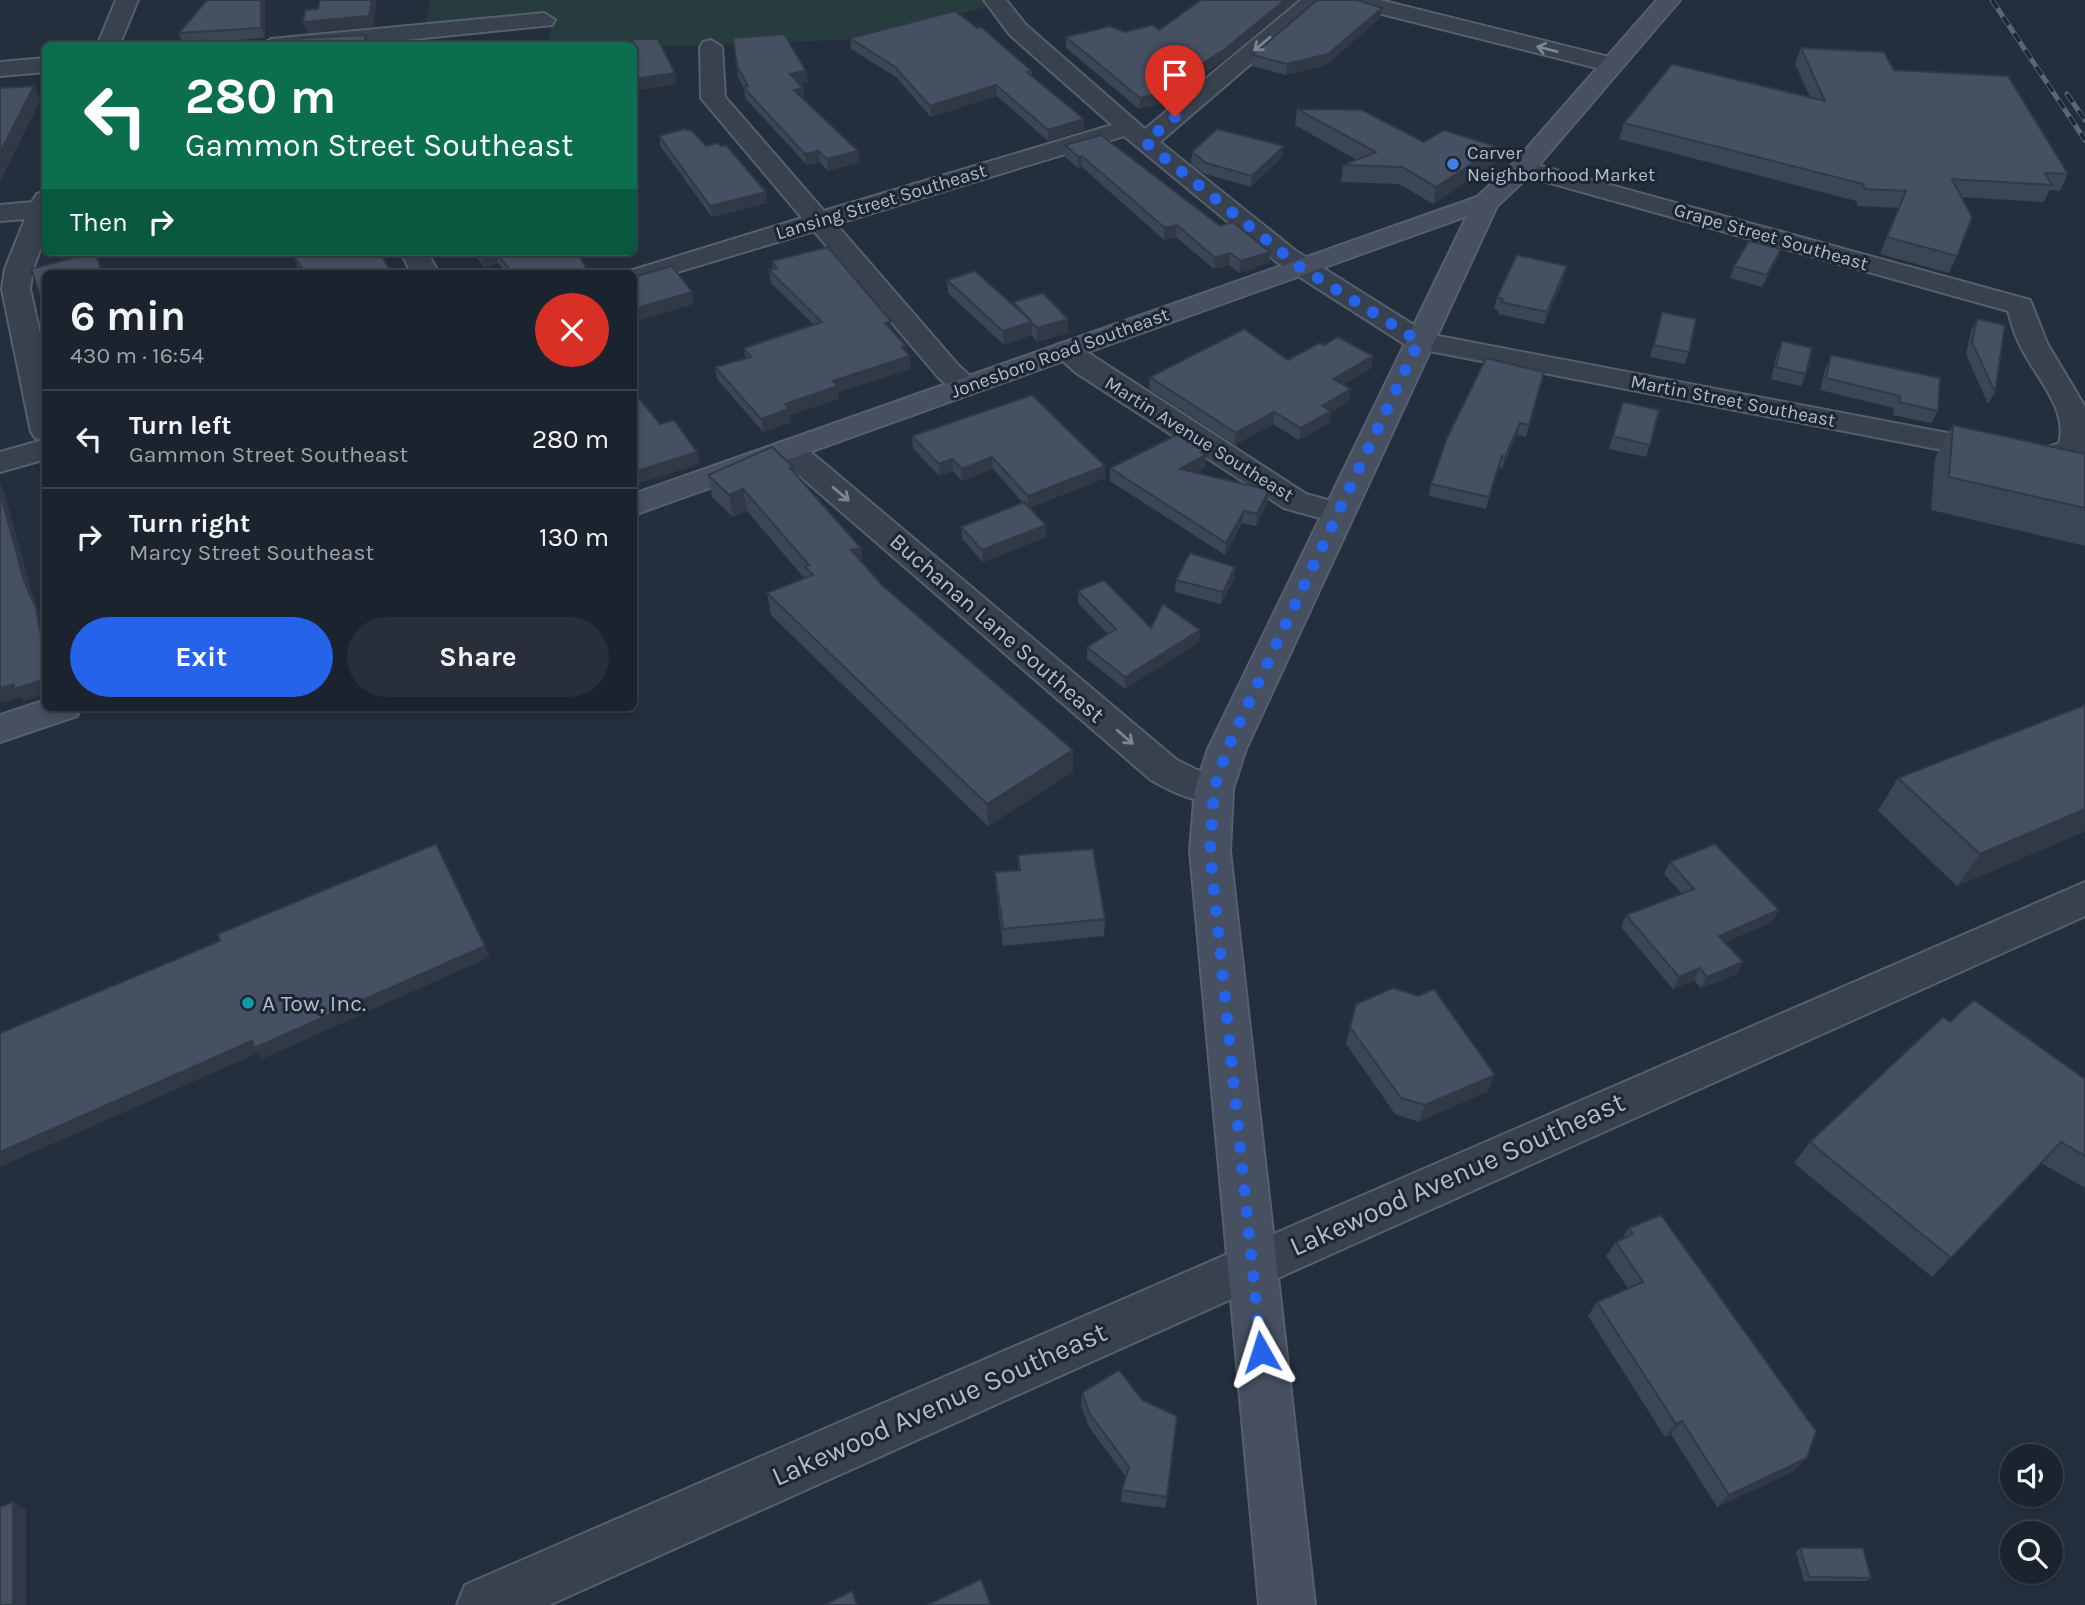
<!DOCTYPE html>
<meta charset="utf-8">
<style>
body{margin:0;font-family:Karla,sans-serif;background:#282f3a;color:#f1f3f6;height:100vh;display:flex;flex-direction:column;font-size:26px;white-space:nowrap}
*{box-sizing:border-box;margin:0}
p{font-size:23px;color:#a0a4aa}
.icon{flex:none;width:38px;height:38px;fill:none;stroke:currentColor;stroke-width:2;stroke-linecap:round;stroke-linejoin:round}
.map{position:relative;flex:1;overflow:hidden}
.drawer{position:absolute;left:42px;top:270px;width:595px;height:441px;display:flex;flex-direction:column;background:#1b232e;border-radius:10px;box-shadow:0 4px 10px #0003,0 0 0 2px #39404a}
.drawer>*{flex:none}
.banner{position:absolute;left:42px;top:42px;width:595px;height:214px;border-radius:10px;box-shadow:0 4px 10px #0003,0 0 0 2px #39404a;background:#0b6e4f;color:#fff;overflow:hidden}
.buttons{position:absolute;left:2000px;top:1444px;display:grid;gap:14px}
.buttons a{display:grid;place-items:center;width:63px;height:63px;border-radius:50%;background:#1b232e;box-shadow:0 4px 10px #0003,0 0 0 2px #39404a;font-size:35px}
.pin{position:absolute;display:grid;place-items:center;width:60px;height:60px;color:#fff;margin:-72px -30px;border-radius:50% 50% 50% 0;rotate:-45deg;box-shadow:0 0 7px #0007}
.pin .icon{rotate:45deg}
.me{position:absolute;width:77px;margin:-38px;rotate:354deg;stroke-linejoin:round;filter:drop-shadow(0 0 5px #0008)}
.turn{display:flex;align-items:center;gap:24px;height:147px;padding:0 28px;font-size:32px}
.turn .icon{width:91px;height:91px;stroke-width:2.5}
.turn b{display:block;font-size:49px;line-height:60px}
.then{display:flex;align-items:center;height:66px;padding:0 28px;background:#0003;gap:14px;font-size:26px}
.round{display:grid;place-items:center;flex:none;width:74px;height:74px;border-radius:37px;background:#282f3a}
.head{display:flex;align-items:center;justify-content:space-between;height:119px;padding:0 28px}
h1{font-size:42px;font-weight:700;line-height:52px}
.cta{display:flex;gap:14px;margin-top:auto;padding:14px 28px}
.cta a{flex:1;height:80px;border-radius:42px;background:#2563eb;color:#fff;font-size:28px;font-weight:700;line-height:80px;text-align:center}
.cta a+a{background:#282f3a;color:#f1f3f6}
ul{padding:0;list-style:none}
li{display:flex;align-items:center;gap:21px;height:98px;padding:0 28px;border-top:2px solid #39404a}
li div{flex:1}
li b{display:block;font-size:26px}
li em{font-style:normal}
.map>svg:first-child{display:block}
.green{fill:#263c3f}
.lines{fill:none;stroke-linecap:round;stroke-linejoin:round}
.minor-casing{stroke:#565f6c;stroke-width:4}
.tertiary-casing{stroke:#565f6c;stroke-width:4}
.secondary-casing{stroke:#565f6c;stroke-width:4}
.minor{fill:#38414e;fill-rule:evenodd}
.tertiary{fill:#38414e;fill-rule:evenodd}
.secondary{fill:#465061;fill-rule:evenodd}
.rail-casing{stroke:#5a6575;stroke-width:5}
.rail{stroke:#1d2633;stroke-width:3.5;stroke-dasharray:10;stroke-linecap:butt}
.wall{fill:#3b4654}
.shaded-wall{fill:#303945}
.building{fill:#455162;stroke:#303945;stroke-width:2}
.oneway{stroke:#7c8592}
.route{stroke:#2563eb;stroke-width:12;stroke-dasharray:0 21.6}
.shop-dot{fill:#3f7fe0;stroke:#1d2633;stroke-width:2.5}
.culture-dot{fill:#0f9aa8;stroke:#1d2633;stroke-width:2.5}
.labels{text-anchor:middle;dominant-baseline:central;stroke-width:6;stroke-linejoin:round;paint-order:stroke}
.far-poi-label{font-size:19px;fill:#b4bcc9;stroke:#1d2633;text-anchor:start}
.far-street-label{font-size:19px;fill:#b4bcc9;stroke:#1d2633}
.street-label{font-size:23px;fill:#b4bcc9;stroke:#1d2633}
.poi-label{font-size:23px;fill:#b4bcc9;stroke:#1d2633;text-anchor:start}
.near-street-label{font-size:28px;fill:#b4bcc9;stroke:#1d2633}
</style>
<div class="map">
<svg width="2085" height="1605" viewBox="0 0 2085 1605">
<rect width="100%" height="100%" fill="#242f3e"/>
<path class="green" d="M430,0H990L993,6L842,40L634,47L550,45L551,15L426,29Z"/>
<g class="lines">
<defs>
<g id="minor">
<path d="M116,0H138L119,46H97Z"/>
<path d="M984,0H1006L1026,25L1145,129L1301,0H1325L1160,142L1296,251L1428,334L2015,446L2043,449L2059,443C2069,408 2032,373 2019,343C2014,333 2011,322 2008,311L1514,173L1511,168L1514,163L1523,161L2030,300L2047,343L2085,407V453L2046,469L2015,464L1409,347L1278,263L1124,136L836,224L959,366L981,386L976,392C959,397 952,389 939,378L814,231L634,285V273H623L802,218L701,98L700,47L703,42L711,40L722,47L725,97L824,211L1112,125L1010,35Z"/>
<path d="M1343,0H1380L1621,60L1624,65L1613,72L1346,5Z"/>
<path d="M544,13L555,20L552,25L346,46H260L271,39Z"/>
<path d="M46,58V72L0,76V62Z"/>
<path d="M46,191V234L33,269L30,289L46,360V459L0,472V452L43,440L35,438L31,432L2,289L5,269L25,219L0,221V205L32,202L37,194Z"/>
<path d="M401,252H427L439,273H411Z"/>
<path d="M1066,342L1076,345L1306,494L1349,506L1354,513L1349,520L1338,523L1284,508L1075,372L1052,351L1056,345Z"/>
<path d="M789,441L800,443L1177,760L1197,770L1228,779L1233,789L1228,799C1201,807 1174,793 1151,780L778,457L774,450L778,443Z"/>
</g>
<path id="tertiary" d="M2085,882V916L549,1605H457L465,1585Z"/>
<g id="secondary">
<path d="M1657,0H1680L1532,173L1497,206L1246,749L1233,789L1230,851L1315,1605H1259L1190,851L1195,789L1208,749L1467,216L634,515V494L1477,197L1514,163Z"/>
<path d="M46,700V707H82L77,716L0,742V715Z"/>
</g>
</defs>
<use href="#minor" class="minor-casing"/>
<use href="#tertiary" class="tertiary-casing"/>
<use href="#secondary" class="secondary-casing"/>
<use href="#minor" class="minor"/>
<use href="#tertiary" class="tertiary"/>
<use href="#secondary" class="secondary"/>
<defs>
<g id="rail">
<path d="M1992,0L2085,140"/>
<path d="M2067,94L2085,120"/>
</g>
</defs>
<use href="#rail" class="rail-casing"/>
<use href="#rail" class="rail"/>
</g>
<g class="wall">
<path d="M207,0H265V38L183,44L179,33Z"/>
<path d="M1201,0H1297L1223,61L1176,91L1175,100L1139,109L1066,48V37L1159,30Z"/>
<path d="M1380,18L1326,65L1286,75L1252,66L1253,55Z"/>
<path d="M733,38L806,71L808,82L799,83L803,88L804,99L858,151L860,162L828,171L820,162L807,165L745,98L744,87L738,77Z"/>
<path d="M850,38L1032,71V77L1084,119V130L1048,141L997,96L931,117L896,77L851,49Z"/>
<path d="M1801,48L1894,70L2068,174L2060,191L2050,190L2044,202L1961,197L1957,256L1949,273L1880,254L1899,208L1858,206L1856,201L1619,139L1624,123L1810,97L1795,64Z"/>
<path d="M1297,109L1424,142L1494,164L1433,204L1399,184L1341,182L1343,165L1357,160L1295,125Z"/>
<path d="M659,136L767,203L712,217L661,147Z"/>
<path d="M1065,145L1269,263L1239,273L1229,265L1214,269L1176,237L1164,240L1082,167L1078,168L1065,157Z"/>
<path d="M1192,152L1282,157L1251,187L1205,174L1191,164Z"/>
<path d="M1781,249L1776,261L1762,287L1730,278L1734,266Z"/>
<path d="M473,252H577L589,273H507L498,263L484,267Z"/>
<path d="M292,254L392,273H302L297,266Z"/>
<path d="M772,261L892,331L906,351L911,369L838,392L839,399L790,415L791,422L763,432L717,379L715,367L746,358L744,348L814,325L771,283L769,270L773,269Z"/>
<path d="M1564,278L1544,324L1498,314L1499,311L1494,309L1497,297Z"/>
<path d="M947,280L1013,304V302L1068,319V333L1037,342L1032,335L1004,345L948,293Z"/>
<path d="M1662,312L1689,352L1685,364L1650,357Z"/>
<path d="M1977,319L1995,392L1988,404L1966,354L1971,331Z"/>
<path d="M1782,341L1806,374L1801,386L1771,379L1777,353Z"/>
<path d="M1324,345L1373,356L1371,368L1343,384L1349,401L1331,412L1329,423L1299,440L1273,424L1235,445L1149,389L1150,377L1288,360Z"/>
<path d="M1831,355L1938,411L1931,423L1893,415L1894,408L1820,390L1826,367Z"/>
<path d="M1544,372L1526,437L1517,435L1502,469L1498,468L1486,509L1429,496L1431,484Z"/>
<path d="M1623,402L1650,445L1646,457L1609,449Z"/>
<path d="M1953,425L2085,454V546L1931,510L1935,458Z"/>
<path d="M912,436L1105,478L1029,508L1046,525V537L983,562L962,539L961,527L1023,503L993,469L962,481L953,471L939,476L913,448Z"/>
<path d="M1207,448L1205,467L1196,472L1269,490L1267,503L1256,526L1242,523L1225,555L1110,481V468Z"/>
<path d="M793,467V472L861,548L862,562L882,585L1073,772L988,826L771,615L767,593L805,579L747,511L733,517L712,497L708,475Z"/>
<path d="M1234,579L1221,604L1175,592L1176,580Z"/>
<path d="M1078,591L1151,628L1200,630L1199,642L1125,689L1087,659V647L1108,634L1078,603Z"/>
<path d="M2085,705V831L1957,886L1878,811L1898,778Z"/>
<path d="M1018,855L1105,919L1104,936L1003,946L996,889L995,872L1018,870Z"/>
<path d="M1670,862L1779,910L1772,922L1725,942L1737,974L1701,988L1694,980L1673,989L1621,927L1626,915L1682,894L1664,874Z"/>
<path d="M1356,1004L1488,1091L1419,1122L1395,1114L1346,1044Z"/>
<path d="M1950,1022L2085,1079V1188L2041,1163L1932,1277L1794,1163L1810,1142Z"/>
<path d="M1629,1228L1794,1471L1717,1507L1671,1434L1665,1437L1588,1316L1597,1302L1628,1288L1606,1256L1616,1242L1622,1239Z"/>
<path d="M1082,1393L1167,1497L1165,1508L1121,1502L1122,1490L1126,1477L1089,1427L1081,1406Z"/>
<path d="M1800,1548L1871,1578L1866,1581H1804L1796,1552Z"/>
</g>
<g class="shaded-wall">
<path d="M261,0H265V38L261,28Z"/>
<path d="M372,0H377L373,27L307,33L303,22Z"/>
<path d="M1285,0H1297L1223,61L1176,91L1175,100L1139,109L1140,98L1169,84Z"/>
<path d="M1382,8L1380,18L1326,65L1286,75L1287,64Z"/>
<path d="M366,35L369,46H364Z"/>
<path d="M806,71L808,82L791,85L790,74Z"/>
<path d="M675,73L677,84L634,91V79Z"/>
<path d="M996,85L997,96L931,117L930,106Z"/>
<path d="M34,86L41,99L0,182V153Z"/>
<path d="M803,88L804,99L794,90Z"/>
<path d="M1084,119V130L1048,141V130Z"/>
<path d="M1284,146L1282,157L1251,187L1252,176Z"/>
<path d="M1498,147L1494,164L1433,204L1436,187Z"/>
<path d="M818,151L820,162L807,165L805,154Z"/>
<path d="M858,151L860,162L828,171L827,159Z"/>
<path d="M1082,156V167L1078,168V157Z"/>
<path d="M766,192L767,203L712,217L710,206Z"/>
<path d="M1177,225L1176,237L1164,240L1165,228Z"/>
<path d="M1781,249L1776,261L1762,287L1767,275Z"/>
<path d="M95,252L101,264L104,273H102Z"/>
<path d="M495,252L498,263L484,267L480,256Z"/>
<path d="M1270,252L1269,263L1239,273L1241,261Z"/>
<path d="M1230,253L1229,265L1214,269L1215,258Z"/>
<path d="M1567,266L1564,278L1544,324L1547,312Z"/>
<path d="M692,292L694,304L634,322V309Z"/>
<path d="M1068,319V333L1037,342V328Z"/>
<path d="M891,321L892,334L885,323Z"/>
<path d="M1031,322L1032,335L1004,345L1003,331Z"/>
<path d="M906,346L907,357L910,356L911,369L838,392L839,399L790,415L791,422L763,432L761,419L785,404Z"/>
<path d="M1373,356L1371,368L1331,391L1333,379Z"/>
<path d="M1351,389L1349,401L1331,412L1329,423L1299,440L1301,428L1322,406Z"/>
<path d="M1274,412L1273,424L1235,445L1236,433Z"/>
<path d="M1520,423L1517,435L1502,469L1505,457Z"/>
<path d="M1207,448L1205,467L1180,481V469L1201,452Z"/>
<path d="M697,452L700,464L634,485V472Z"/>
<path d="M992,457L993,469L962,481V469Z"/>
<path d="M952,459L953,471L939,476V464Z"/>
<path d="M1105,466V478L1028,508V496Z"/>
<path d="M0,484L4,491L32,593L43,620L46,631V663L0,492Z"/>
<path d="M743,489L747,511L733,517L729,495Z"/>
<path d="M1269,490L1267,503L1256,526L1257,514Z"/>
<path d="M1244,511L1242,523L1225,555L1226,543Z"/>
<path d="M1046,525V537L983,562L982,550Z"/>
<path d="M861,548L863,570L851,550Z"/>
<path d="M1235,567L1234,579L1221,604L1223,592Z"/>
<path d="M1200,630L1199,642L1125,689V677Z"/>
<path d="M46,679V694L23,701L20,697L1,703L0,702V688L14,684Z"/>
<path d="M1073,750V772L988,826L987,804Z"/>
<path d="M2085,809V831L1957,886L1980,854Z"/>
<path d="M1779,910L1772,922L1713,947L1719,936Z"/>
<path d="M485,946L490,957L262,1059L258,1053L0,1167V1152L252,1041Z"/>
<path d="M1743,962L1737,974L1701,988L1707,977Z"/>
<path d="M1700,968L1694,980L1673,989L1679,977Z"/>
<path d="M1495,1075L1488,1091L1419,1122L1425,1105Z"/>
<path d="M1682,1421L1671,1434L1665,1437L1676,1424Z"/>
<path d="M1807,1458L1794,1471L1717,1507L1729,1495Z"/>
<path d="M13,1502L26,1510V1605H13Z"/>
</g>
<g class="building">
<path d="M207,0H261V28L179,33Z"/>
<path d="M320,0H372L369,16L303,22L305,10L318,9Z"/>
<path d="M1201,0H1285L1224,50L1169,84L1176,89L1140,98L1066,37L1110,26L1125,32L1153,25L1159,30Z"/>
<path d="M1317,0H1357L1382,8L1328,54L1287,64L1253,55Z"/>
<path d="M955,11L977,28L981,27L1032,71L1027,72L1084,119L1048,130L996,85L930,106L895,67L850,38Z"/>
<path d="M784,34L806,71L790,74L803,88L794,90L858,151L827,159L818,151L805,154L743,87L748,86L737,66L733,38Z"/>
<path d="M366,35L364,46H300L301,38Z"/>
<path d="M633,39H658L675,73L634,79V46H631Z"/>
<path d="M1801,48L1884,52L1894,70L2008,76L2068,174L2045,173L2052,185L1952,179L1972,217L1957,256L1887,237L1906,191L1865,189L1863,184L1624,123L1672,64L1825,101Z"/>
<path d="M34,86L0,153V88Z"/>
<path d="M1297,109L1362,110L1424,142L1444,130L1498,147L1436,187L1402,167L1343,165L1376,152Z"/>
<path d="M684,129L692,131L706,146L717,143L721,146L726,145L766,192L710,206L659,136Z"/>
<path d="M1217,129L1284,146L1252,176L1206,163L1192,152Z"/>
<path d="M1101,135L1220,226L1233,222L1270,252L1241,261L1230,253L1215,258L1177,225L1165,228L1082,156L1078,157L1065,145Z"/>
<path d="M1749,241L1781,249L1767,275L1734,266Z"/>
<path d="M828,247L891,321L885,323L906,346L902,347L910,356L833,381L838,386L785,404L789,409L761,419L715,367L751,357L744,348L822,322L769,270L777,268L772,261Z"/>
<path d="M95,252L102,273H46V312L31,269Z"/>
<path d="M300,252H379L392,273H305L292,254Z"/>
<path d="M478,252H493L480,256Z"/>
<path d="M495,252H577L589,273H513Z"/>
<path d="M1517,255L1567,266L1547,312L1501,302L1503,299L1497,297Z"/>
<path d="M672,266L692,292L634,309V277Z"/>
<path d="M975,271L1031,321L1013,302L1043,293L1068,319L1037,328L1031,322L1003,331L947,280Z"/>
<path d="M1662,312L1696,319L1689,352L1654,345Z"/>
<path d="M1977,319L2005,325L1995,392L1972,342Z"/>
<path d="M1244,329L1288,360L1319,343L1324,345L1338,337L1373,356L1333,379L1351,389L1322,406L1331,411L1301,428L1274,412L1236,433L1150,377Z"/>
<path d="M1782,341L1812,348L1806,374L1776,367Z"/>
<path d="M1831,355L1940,378L1938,411L1899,402L1900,396L1826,378Z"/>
<path d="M1486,358L1544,372L1529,425L1520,423L1505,457L1502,456L1489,497L1431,484L1447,438Z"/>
<path d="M634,392L660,424L674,420L697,452L634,472Z"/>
<path d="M1032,395L1105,466L1028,496L992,457L962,469L952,459L939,464L912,436Z"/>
<path d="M1623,402L1659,410L1650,445L1613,436Z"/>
<path d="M1953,425L2085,454V508L1949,477Z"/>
<path d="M1182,432L1207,448L1201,452L1206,455L1180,469L1269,490L1257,514L1244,511L1226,543L1110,468Z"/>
<path d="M772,447L793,467L790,468L861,548L851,550L882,585L1073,750L987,804L767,593L813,575L805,567L809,565L743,489L729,495L708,475Z"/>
<path d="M0,492L24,581L36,608L46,663V679L14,689V684L0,688Z"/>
<path d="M1024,502L1046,525L982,550L961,527Z"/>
<path d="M1190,553L1235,567L1223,592L1176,580Z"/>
<path d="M1104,580L1151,628L1163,604L1200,630L1125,677L1087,647L1116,629L1078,591Z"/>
<path d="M2085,705V809L1980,854L1898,778Z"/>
<path d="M436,844L485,946L254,1048L252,1041L0,1152V1033L220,941L218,934Z"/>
<path d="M1715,844L1779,910L1719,936L1743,962L1707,977L1700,968L1679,977L1626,915L1694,889L1670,862Z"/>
<path d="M1093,849L1105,919L1003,929L995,872L1020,870L1018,855Z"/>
<path d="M1393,988L1418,996L1434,989L1495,1075L1425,1105L1401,1098L1350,1027L1356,1004Z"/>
<path d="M1974,1000L2085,1079V1156L2061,1142L1951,1258L1810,1142L1943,1017L1950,1022Z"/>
<path d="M1661,1215L1816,1431L1807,1458L1729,1495L1682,1421L1676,1424L1597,1302L1643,1282L1616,1242L1633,1234L1629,1228Z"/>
<path d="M1119,1370L1142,1400L1177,1416L1167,1497L1122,1490L1129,1467L1090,1414L1082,1393Z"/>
<path d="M13,1502V1605H0V1507Z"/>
<path d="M1800,1548H1863L1871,1578L1809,1577Z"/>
<path d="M981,1579L991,1605H927Z"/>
<path d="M852,1591L857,1605H824Z"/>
</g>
<defs><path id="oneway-shaft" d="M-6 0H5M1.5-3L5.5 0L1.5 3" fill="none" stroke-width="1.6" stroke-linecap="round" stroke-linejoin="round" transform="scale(1.75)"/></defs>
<g class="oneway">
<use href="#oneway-shaft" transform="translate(1262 44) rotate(140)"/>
<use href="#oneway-shaft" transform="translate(1547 49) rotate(-166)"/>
<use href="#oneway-shaft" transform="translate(841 494) rotate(40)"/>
<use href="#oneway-shaft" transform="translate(1125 737) rotate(41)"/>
</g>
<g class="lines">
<path class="route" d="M1175,117L1145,142L1300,267L1419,341L1227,749L1214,789L1210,851L1261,1352"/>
</g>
<circle class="shop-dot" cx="1453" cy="164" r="7"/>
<circle class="culture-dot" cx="248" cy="1003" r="7"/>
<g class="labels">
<g class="far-poi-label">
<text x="1467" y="153">Carver<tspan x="1467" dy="22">Neighborhood Market</tspan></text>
</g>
<g class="far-street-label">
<text transform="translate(881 202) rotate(-17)">Lansing Street Southeast</text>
<text transform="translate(1771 237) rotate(16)">Grape Street Southeast</text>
<text transform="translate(1060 353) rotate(-20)">Jonesboro Road Southeast</text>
<text transform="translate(1733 401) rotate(11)">Martin Street Southeast</text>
<text transform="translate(1199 439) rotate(32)">Martin Avenue Southeast</text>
</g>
<g class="street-label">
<text transform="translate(997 628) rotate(41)">Buchanan Lane Southeast</text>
</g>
<g class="poi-label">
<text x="262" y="1003">A Tow, Inc.</text>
</g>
<g class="near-street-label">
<text transform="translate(1457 1174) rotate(-24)">Lakewood Avenue Southeast</text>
<text transform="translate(939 1404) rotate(-24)">Lakewood Avenue Southeast</text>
</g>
</g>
</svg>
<div class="buttons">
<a><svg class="icon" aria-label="sound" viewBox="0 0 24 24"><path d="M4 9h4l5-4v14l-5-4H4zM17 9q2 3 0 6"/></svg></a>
<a><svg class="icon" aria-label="search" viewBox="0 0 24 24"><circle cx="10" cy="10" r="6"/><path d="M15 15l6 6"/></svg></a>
</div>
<div class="pin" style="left:1175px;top:117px;background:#d93025"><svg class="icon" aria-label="arrive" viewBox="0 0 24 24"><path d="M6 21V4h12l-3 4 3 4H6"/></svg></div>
<svg class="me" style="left:1261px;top:1352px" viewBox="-20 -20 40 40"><path d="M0-17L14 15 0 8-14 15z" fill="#2563eb" stroke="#fff" stroke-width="4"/></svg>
<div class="banner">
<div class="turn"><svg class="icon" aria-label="left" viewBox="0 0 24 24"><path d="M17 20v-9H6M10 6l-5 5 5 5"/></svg><div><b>280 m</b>Gammon Street Southeast</div></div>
<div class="then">Then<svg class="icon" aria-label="right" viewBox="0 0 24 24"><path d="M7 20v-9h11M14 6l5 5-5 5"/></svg></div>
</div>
<section class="drawer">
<div class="head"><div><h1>6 min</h1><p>430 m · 16:54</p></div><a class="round" style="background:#d93025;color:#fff"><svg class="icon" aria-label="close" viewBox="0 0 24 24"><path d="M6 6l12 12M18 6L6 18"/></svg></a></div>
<ul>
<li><svg class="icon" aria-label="left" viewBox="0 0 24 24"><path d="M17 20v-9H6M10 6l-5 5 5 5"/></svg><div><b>Turn left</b><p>Gammon Street Southeast</p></div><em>280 m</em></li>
<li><svg class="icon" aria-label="right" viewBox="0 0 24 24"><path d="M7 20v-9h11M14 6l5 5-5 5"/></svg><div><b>Turn right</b><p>Marcy Street Southeast</p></div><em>130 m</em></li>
</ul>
<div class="cta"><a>Exit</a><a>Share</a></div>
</section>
</div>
